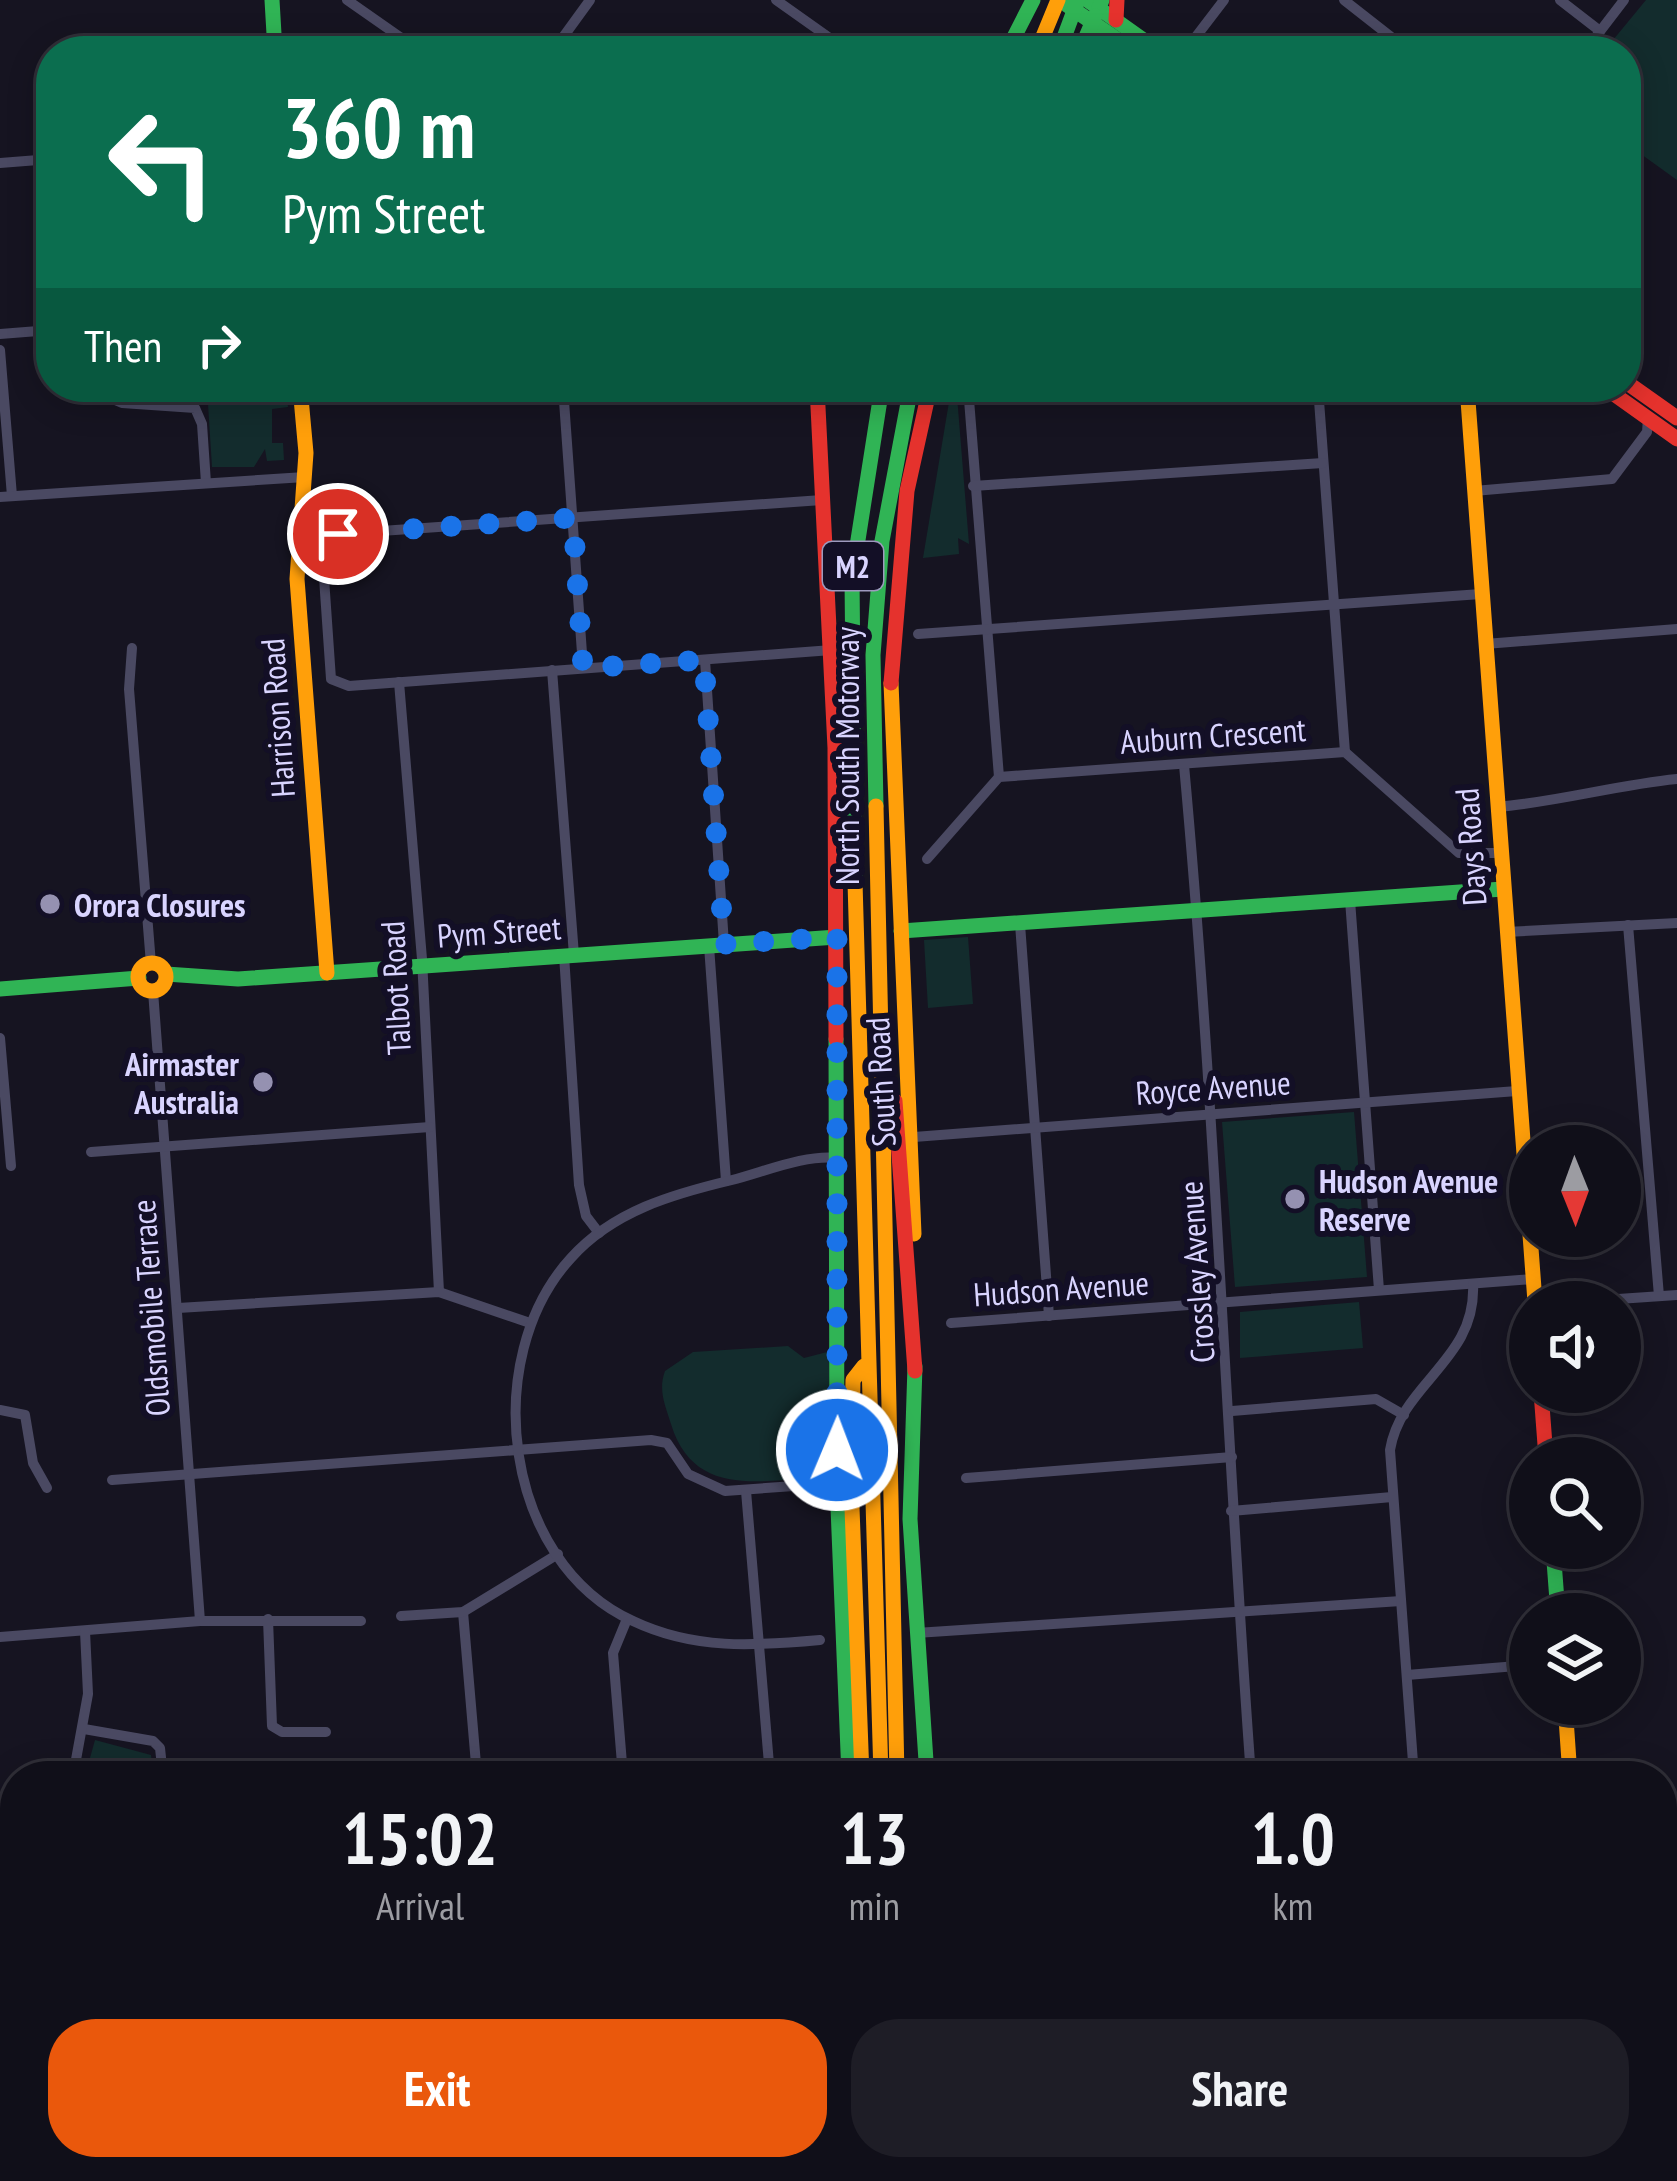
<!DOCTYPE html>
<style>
body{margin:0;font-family:"PT Sans Narrow",sans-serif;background:#1e1d26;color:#f1f3f6;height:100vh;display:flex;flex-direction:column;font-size:45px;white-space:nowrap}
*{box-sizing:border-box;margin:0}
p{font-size:39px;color:#9c9ca2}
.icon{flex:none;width:66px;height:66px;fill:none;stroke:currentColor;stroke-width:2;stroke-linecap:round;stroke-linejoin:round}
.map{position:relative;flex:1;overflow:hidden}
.panel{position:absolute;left:0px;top:1761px;width:1677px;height:420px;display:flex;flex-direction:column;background:#100f19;border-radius:48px 48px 0 0;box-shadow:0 6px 30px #0003,0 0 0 3px #302f38}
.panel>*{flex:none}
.guide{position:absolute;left:36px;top:36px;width:1605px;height:366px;border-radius:48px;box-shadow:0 6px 30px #0003,0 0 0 3px #302f38;background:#0b6e4f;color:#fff;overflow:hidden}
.needle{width:78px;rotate:179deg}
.tools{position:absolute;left:1509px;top:1125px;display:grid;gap:24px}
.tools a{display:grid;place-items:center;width:132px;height:132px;border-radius:50%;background:#100f19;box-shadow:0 6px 30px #0003,0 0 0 3px #302f38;font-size:60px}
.pin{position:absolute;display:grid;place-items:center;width:102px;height:102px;color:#fff;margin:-51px;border:6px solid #fff;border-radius:50%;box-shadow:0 3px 12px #0007}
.me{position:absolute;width:132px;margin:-66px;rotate:1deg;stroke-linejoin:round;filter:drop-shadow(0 0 9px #0008)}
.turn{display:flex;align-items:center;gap:42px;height:252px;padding:0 48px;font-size:54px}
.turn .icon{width:156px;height:156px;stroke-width:2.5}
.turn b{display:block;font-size:84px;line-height:102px}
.then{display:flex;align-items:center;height:114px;padding:0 48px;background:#0003;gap:24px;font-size:45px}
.eta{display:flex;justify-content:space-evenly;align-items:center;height:204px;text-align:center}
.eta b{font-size:72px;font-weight:600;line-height:84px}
.button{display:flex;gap:24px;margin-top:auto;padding:24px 48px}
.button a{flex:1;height:138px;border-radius:48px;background:#ea580c;color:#fff;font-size:48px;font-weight:600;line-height:138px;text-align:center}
.button a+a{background:#1e1d26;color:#f1f3f6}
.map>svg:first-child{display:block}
.green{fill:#132c2d}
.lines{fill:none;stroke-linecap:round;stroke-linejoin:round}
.stream{stroke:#0b1e41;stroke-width:3}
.street{stroke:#4a4962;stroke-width:10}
.fast{stroke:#30b455;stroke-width:15}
.slow{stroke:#ff9f0a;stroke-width:15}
.jam{stroke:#e5322d;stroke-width:15}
.route{stroke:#1a73e8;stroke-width:21;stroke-dasharray:0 37.8}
.poi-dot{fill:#9591b1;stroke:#130f26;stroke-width:4.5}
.labels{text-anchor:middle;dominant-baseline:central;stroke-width:12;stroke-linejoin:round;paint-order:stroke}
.shield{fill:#130f26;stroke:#9e99be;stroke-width:3}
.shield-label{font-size:30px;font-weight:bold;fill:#d9d4ff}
.street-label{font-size:33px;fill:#d9d4ff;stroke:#130f26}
.poi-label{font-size:33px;font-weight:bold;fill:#d9d4ff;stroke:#130f26;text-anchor:start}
</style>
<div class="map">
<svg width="1677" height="2181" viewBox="0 0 1677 2181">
<rect width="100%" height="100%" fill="#161421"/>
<g class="green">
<path d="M1646,0H1677V180L1627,144L1626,51H1604Z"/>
<path d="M950,396H957L969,544L958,538L959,554L923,558Z"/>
<path d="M287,398L288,407L272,409V443H283L284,460L267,461L265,449L254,467H212L208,404Z"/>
<path d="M968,937L973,1004L928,1008L924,940Z"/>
<path d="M1354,1112L1367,1277L1235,1287L1222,1122Z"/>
<path d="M1359,1302L1363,1348L1240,1358V1312Z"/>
<path d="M788,1346L804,1358L831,1351L828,1476C765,1480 694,1500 671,1424C665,1405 658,1390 665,1371L693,1352Z"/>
<path d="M95,1740L151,1755L153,1776H85Z"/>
<path d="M629,2166H885L891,2181H629Z"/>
</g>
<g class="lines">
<path class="stream" d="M419,2166L420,2181"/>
<g class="street">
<path d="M347,0L400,37L434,51"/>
<path d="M776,0L848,51"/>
<path d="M1344,0L1409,51"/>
<path d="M1560,0L1600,31"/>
<path d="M553,51L590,0"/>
<path d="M814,51L825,35"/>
<path d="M1185,51L1224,0"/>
<path d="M1585,51L1624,0"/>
<path d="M0,163L51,159"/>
<path d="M0,334L51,330"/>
<path d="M0,350L12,496"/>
<path d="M105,387L108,397L122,403L195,408L202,424L206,483"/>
<path d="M563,387L583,667"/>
<path d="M968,387L999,777"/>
<path d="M1318,387L1345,752"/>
<path d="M973,486L1323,463"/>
<path d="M1474,491L1612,479L1647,432L1648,418"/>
<path d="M0,497L305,477"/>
<path d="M822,500L338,534L322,549L331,679L349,686L832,650"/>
<path d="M918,634L1481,594"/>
<path d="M1485,644L1677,629"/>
<path d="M132,648L129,689L151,964"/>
<path d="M705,660L724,944"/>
<path d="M552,670L574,955"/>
<path d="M399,682L422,959L439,1292"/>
<path d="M1184,765C1215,1102 1226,1439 1251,1776"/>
<path d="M1497,807C1558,802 1616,785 1677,779"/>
<path d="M927,859L999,777L1345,752L1459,853H1501"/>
<path d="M1350,900L1379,1290"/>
<path d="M1020,924L1049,1316"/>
<path d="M1628,925L1659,1296"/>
<path d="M1506,932L1677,923"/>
<path d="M709,946L726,1181"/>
<path d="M564,955L579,1185L586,1216L599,1233"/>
<path d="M153,991L200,1621"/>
<path d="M0,1038L11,1166"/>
<path d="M914,1137L1517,1091"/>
<path d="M91,1152L430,1127"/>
<path d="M1574,1302L1677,1295"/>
<path d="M178,1308L439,1292L530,1323"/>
<path d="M951,1323L1533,1279"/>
<path d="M0,1410L25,1415L33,1463L47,1488"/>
<path d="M1232,1411L1376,1399L1404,1415"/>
<path d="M966,1478L1232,1457"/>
<path d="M112,1480L651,1440L667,1443L688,1474L725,1491L837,1483"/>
<path d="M746,1491L770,1776"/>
<path d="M1231,1511L1392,1497"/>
<path d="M463,1612L477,1776"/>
<path d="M401,1616L463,1612L558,1554"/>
<path d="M268,1619L272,1726L282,1732H326"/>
<path d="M916,1633L1401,1601"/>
<path d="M0,1637L200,1621H361"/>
<path d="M820,1640C754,1646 694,1650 633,1621C503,1562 479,1358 571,1258C613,1211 673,1194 732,1180C764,1172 805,1154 838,1158"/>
<path d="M1407,1675L1530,1665"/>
<path d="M84,1729L153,1741L160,1748L163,1776"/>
<path d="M73,1776L88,1694L85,1631"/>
<path d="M623,1776L613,1653L627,1619"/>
<path d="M1414,1776L1390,1450C1401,1383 1477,1360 1473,1284"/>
<path d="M0,1833L15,1836"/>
<path d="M0,2022L15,2020"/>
<path d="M619,2166L622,2181"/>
</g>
<g class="fast">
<path d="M272,0L275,51"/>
<path d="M1087,0L1159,51"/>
<path d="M1067,5L1134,51"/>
<path d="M1099,8L1102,0"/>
<path d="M1007,51L1033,0"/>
<path d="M1059,51L1078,0"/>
<path d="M1080,51L1095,16"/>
<path d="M876,806L873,655L882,541L911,387"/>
<path d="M855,882L852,578L882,387"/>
<path d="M901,931L1503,889"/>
<path d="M166,974L238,979L837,937"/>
<path d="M0,989L139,978"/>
<path d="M836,1039L837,1483L849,1776"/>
<path d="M915,1366L910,1519L927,1776"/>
<path d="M1553,1548L1558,1614"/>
<path d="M1662,2043L1677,2042"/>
<path d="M376,2166L391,2179"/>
<path d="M935,2166L938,2181"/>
<path d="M951,2166L954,2181"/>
</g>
<g class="slow">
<path d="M1037,51L1058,0"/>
<path d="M1092,51H1124"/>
<path d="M300,387L306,453L297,579L327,973"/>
<path d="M1467,387L1535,1302"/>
<path d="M891,683L914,1234"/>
<path d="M876,806L897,1776"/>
<path d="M855,882L881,1776"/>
<circle cx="152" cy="977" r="14"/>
<path d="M1565,1704L1570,1776"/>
<path d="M862,1776L851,1481L853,1380L864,1366"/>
<path d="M1662,2029L1677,2028"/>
<path d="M0,2155L15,2153"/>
<path d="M977,2166L980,2181"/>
<path d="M1599,2166L1600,2181"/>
</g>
<g class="jam">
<path d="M1116,20L1117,0"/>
<path d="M1626,382L1677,418"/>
<path d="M817,387L835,748L836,1039"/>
<path d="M1604,387L1677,439"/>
<path d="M891,683L907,491L930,387"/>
<path d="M895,1101L915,1371"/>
<path d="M1541,1392L1546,1458"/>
<path d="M0,2166L15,2165"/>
<path d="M899,2166L904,2181"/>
</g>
</g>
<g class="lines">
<path class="route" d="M338,534L573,518L583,668L704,660L724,944L837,937V1450"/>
</g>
<g class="poi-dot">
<circle cx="50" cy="904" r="12"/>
<circle cx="263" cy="1082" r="12"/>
<circle cx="1295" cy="1199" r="12"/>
</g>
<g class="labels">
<rect class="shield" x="823" y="542" width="60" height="48" rx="9"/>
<g class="shield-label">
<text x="853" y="566">M2</text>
</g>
<g class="street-label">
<text transform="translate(277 718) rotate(-94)">Harrison Road</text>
<text transform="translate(1213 735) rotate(-4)">Auburn Crescent</text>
<text transform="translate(846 756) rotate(-90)">North South Motorway</text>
<text transform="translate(1470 847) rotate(-94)">Days Road</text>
<text transform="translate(499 931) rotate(-4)">Pym Street</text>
<text transform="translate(395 988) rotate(-93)">Talbot Road</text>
<text transform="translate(880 1082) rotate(-93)">South Road</text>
<text transform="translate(1213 1087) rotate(-4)">Royce Avenue</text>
<text transform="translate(1196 1272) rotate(-94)">Crossley Avenue</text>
<text transform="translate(1061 1288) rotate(-4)">Hudson Avenue</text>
<text transform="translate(150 1308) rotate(-94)">Oldsmobile Terrace</text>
</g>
<g class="poi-label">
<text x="74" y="904">Orora Closures</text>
<text x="239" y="1063" text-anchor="end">Airmaster<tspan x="239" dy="38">Australia</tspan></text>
<text x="1319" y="1180">Hudson Avenue<tspan x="1319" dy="38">Reserve</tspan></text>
</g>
</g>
</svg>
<div class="tools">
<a><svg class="needle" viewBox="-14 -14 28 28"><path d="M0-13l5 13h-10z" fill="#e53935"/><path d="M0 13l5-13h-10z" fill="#9c9ca2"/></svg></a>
<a><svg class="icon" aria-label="sound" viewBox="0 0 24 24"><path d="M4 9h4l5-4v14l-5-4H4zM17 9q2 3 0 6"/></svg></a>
<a><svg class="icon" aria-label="search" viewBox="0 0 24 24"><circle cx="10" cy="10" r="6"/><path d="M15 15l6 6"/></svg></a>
<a><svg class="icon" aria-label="layers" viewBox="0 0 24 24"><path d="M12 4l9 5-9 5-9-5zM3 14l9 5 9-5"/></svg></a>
</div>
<div class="pin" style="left:338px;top:534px;background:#d93025"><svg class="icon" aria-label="arrive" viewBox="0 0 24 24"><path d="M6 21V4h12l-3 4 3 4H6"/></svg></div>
<svg class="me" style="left:837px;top:1450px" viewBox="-20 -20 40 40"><circle r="17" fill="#1a73e8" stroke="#fff" stroke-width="3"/><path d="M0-11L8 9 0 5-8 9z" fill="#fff"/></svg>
<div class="guide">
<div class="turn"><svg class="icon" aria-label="left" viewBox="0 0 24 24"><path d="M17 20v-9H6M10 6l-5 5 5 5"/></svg><div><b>360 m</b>Pym Street</div></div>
<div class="then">Then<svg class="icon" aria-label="right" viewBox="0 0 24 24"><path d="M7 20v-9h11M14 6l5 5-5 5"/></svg></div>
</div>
<section class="panel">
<div class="eta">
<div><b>15:02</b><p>Arrival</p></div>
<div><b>13</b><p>min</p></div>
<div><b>1.0</b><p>km</p></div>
</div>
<div class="button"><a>Exit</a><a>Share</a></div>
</section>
</div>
